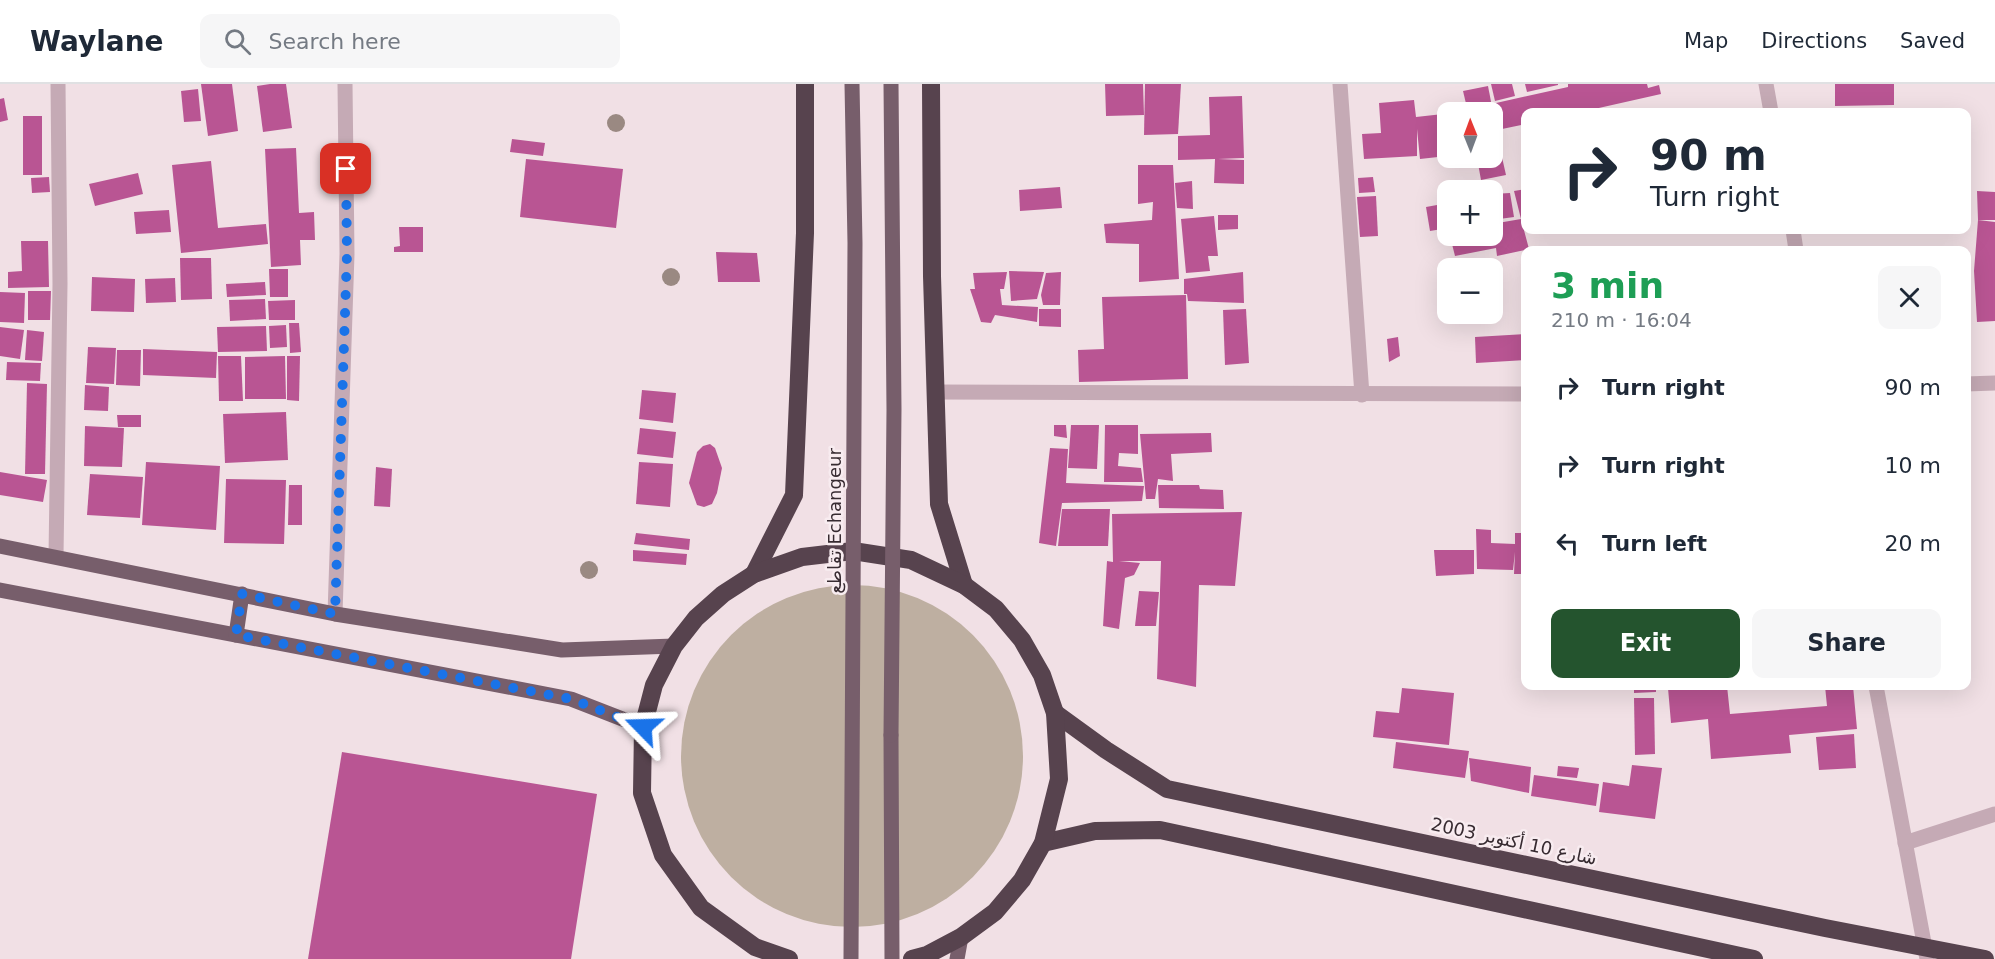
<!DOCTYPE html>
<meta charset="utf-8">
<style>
body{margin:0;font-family:"DejaVu Sans",Vazirmatn,sans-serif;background:#f6f6f7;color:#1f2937;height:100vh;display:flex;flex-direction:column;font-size:22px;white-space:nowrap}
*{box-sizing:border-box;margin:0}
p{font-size:20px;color:#747a83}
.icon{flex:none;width:33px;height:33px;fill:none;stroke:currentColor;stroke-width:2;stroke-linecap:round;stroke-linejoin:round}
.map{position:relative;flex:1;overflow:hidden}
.details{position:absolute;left:1521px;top:162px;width:450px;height:444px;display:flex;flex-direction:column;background:#fff;border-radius:12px;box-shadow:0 6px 24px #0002}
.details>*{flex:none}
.hud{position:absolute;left:1521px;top:24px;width:450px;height:126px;border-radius:12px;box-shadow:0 6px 24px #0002;background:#fff;color:#1f2937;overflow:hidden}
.needle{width:39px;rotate:359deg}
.tools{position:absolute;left:1437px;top:18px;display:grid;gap:12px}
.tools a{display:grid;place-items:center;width:66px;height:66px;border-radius:12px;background:#fff;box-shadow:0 6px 24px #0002;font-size:30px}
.pin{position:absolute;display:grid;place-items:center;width:51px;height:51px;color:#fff;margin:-26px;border-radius:12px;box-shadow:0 3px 9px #0006}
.me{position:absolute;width:66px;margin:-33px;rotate:292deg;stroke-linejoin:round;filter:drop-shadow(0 0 4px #0008)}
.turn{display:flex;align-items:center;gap:21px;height:126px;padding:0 30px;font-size:27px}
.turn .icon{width:78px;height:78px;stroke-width:2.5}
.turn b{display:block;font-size:42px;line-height:51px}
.round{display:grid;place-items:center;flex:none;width:63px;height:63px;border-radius:12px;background:#f6f6f7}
.headline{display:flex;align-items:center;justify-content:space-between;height:102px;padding:0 30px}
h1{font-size:36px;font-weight:700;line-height:45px;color:#1e9e55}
.primary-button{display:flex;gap:12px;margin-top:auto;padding:12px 30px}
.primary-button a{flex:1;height:69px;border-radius:12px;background:#24542e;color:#fff;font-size:24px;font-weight:700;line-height:69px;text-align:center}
.primary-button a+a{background:#f6f6f7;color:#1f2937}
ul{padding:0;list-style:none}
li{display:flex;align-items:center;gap:18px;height:78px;padding:0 30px}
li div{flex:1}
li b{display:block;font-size:22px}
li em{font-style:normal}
header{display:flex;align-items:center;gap:36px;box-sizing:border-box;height:84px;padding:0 30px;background:#fff;border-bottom:2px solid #e0e1e3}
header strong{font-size:28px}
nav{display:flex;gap:33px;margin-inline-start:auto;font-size:21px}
.search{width:420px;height:54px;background:#f6f6f7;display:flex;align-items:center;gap:15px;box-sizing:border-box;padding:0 21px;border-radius:12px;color:#747a83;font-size:22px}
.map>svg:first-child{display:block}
.green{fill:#beafa1}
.building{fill:#b95593}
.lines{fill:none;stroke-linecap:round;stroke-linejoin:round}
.minor{stroke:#c5aab5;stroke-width:15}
.major{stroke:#775e6b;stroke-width:15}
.highway{stroke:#57434e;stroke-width:18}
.major-bridge{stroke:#775e6b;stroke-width:15}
.tree{fill:#9a8982}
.route{stroke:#1a73e8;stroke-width:10;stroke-dasharray:0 18}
.labels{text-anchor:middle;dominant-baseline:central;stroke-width:5;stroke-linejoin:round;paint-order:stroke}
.street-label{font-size:18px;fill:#372b31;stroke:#f8ecf0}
</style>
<header>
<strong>Waylane</strong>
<div class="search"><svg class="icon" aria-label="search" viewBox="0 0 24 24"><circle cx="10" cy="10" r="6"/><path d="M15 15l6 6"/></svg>Search here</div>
<nav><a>Map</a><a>Directions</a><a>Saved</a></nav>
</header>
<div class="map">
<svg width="1995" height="875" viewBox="0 0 1995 875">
<rect width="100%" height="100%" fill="#f1e0e5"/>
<circle class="green" cx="852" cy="672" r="171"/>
<g class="building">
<path d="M201,0H232L238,47L208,52Z"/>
<path d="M270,0H286L292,44L263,48L257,2Z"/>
<path d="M1105,0H1143L1144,31L1106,32Z"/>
<path d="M1145,0H1181L1178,50L1144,51Z"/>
<path d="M1491,0H1512L1515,12L1495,17Z"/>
<path d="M1525,0H1558V1L1527,8Z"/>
<path d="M1568,0H1647L1648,4L1659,1L1661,10L1581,28H1526V40L1502,45L1496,19L1568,3Z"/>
<path d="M1835,0H1894V21L1835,22Z"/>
<path d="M1488,2L1493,28H1468L1463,7Z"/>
<path d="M198,5L201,37L184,38L181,7Z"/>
<path d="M1242,12L1244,74L1218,75L1244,76V100L1214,99L1215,75L1178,76V52L1210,51L1209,13Z"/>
<path d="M4,14L8,36L0,38V15Z"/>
<path d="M1414,16L1416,33L1443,30L1447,72L1420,75L1417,45V72L1364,75L1362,50L1381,49L1379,19Z"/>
<path d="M1492,29L1506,91L1481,96L1477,74H1492Z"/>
<rect x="23" y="32" width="19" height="59"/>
<path d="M512,55L545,59L543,72L510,68Z"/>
<path d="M296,64L299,129L314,128L315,156H300L301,181L271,183L265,65Z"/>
<path d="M526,75L623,85L616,144L520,133Z"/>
<path d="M211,77L218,144L266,140L268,160L181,169L172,81Z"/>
<path d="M1138,81H1173L1179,195L1139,198V160L1106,159L1104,140L1152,136L1153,118L1138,120Z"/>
<path d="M138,89L143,110L95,122L89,100Z"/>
<path d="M49,93L50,108L32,109L31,94Z"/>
<path d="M1373,93L1375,108L1359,109L1358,94Z"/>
<path d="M1192,97L1193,125L1177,124L1175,99Z"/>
<path d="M1060,103L1062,124L1020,127L1019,106Z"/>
<path d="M1526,105V134L1521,135L1514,107Z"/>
<path d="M1977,107L1995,108V136H1978L1995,138V237L1977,238L1974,187L1978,136Z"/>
<path d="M1510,109L1514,133L1492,136V110Z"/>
<path d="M1376,112L1378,152L1360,153L1357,113Z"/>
<path d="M1448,119V144L1430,147L1426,123Z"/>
<path d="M169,126L171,148L136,150L134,128Z"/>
<path d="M1218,131H1238V145L1218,146Z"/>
<path d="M1214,132L1218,172H1208L1210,187L1186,189L1181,135Z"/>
<path d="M1521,135L1529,165L1497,172L1496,164L1455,172L1450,152H1492V140Z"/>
<path d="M399,143H423V168H394V163L400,162Z"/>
<path d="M21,157H48L49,203L8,204V188L22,187Z"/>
<path d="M716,168L757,169L760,198H718Z"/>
<path d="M180,174H211L212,215L181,216Z"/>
<path d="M269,185H288V213H270Z"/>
<path d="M1009,187L1044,188L1037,215L1011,217Z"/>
<path d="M1007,188L1004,205H1000L1002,221L1038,223L1037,238L995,231L991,239L981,238L970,205H975L973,189Z"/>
<path d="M1061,188L1060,221H1043L1041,211L1046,189Z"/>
<path d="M1243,188L1244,219L1188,217L1187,210H1184V195Z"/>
<path d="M92,193L135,195L134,228L91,227Z"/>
<path d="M175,194L176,218L146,219L145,195Z"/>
<path d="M265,198L266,211L227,213L226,200Z"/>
<path d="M28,207H51L50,236H28Z"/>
<path d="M0,208L25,209L24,239L0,238Z"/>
<path d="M1186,211L1188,295L1079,298L1078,266L1104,265L1102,213Z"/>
<path d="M265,215L266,235L230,237L229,216Z"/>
<path d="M295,216V236H269L268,217Z"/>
<path d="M1039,225H1061V243L1039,242Z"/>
<path d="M1246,225L1249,279L1225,281L1223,226Z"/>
<path d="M289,239H299L301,268L290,269Z"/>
<path d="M286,241L287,263L270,264L269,242Z"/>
<path d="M266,242L267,267L218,268L217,243Z"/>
<path d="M0,243L24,246L20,275L0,272Z"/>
<path d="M27,246L44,248L42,277L25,276Z"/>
<path d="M1526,250V276L1476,279L1475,253Z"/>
<path d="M1398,253L1400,272L1389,278L1387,255Z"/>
<path d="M88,263L116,264L114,300L86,299Z"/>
<path d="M143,265L217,268L216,294L143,291Z"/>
<path d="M117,266H141L140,302L116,301Z"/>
<path d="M218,272H241L243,317H219Z"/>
<path d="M285,272L286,315H245V273Z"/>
<path d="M287,272H300L299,317L287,316Z"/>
<path d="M7,278L41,279L40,297L6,296Z"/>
<path d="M27,299L47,300L45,390H25Z"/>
<path d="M85,301L109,303L108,327L84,326Z"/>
<path d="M642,306L676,309L673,339L639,335Z"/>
<path d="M286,328L288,376L225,379L223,330Z"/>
<path d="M117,331H141V343H118Z"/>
<path d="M1054,341H1066L1067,354L1054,352Z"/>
<path d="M1071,341H1099L1097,385L1068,384Z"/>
<path d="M1105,341H1138V370L1119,369L1118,382L1141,384L1143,398H1104Z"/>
<path d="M85,342L124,344L122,383L84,382Z"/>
<path d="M640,344L676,348L673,374L637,370Z"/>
<path d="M1211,349L1212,368L1171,370L1173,397L1158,395L1155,415H1146L1140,350Z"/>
<path d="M710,360L715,364L722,384L717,409L712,420L704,423L697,421L689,399L697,368L703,362Z"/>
<path d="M1050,364L1068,365L1066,399L1144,402L1142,417L1062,419L1056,462L1039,459Z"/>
<path d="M146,378L220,382L216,446L142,441Z"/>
<path d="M639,378L673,380L670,423L636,420Z"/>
<path d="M376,383L392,385L390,423L374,422Z"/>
<path d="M0,388L47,396L43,418L0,411Z"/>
<path d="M90,390L143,393L140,434L87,431Z"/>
<path d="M226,395L286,396L284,460L224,459Z"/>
<path d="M289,401H302V441H288Z"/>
<path d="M1158,401H1199L1200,405L1223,406L1224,425L1159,424Z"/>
<path d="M1062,425H1110L1108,462H1058Z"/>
<path d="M1242,428L1235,502L1199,501L1196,603L1157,595L1161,477H1119L1140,479L1134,491L1125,494L1119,545L1103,542L1107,477L1113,478L1112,430Z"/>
<path d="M1476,445L1491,446V459L1515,460V449H1526V490H1514L1515,468L1513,486L1477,485Z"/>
<path d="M636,449L690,455L689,466L634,460Z"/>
<path d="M633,466L687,470L686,481L633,477Z"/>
<path d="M1434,466H1474V490L1436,492Z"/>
<path d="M1139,507L1159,508L1156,542H1135Z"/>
<path d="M1634,602H1656V608L1634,609Z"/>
<path d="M1699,602H1727L1730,630L1827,622L1825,602H1853L1857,645L1789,651L1791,669L1711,675L1708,635L1671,639L1668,604Z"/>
<path d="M1402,604L1454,609L1449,661L1373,653L1376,627L1399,629Z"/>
<path d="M1634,614H1654L1655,670L1635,671Z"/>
<path d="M1854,650L1856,684L1819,686L1816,653Z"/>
<path d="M1396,658L1469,667L1465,694L1393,684Z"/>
<path d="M342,668L597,710L571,875H308Z"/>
<path d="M1469,674L1531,683L1529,709L1471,697Z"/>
<path d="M1632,681L1662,684L1655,735L1599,728L1603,698L1629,702Z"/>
<path d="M1558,682L1579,684L1577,694L1557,692Z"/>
<path d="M1534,691L1599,700L1596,722L1531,712Z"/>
</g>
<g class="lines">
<g class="minor">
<path d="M1340,0L1362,311"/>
<path d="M1766,0L1771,28"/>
<path d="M1793,146L1796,166"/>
<path d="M1966,300L1995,299"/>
<path d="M935,308L1526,310"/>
<path d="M56,472L60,200L58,0"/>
<path d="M335,530L347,170L345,0"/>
<path d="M1876,602L1927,875"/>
<path d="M1905,759L1995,730"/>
</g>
<g class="major">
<path d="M0,462L335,530L562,566L674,562"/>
<path d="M0,506L571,615L643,643"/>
<path d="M236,551L242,510"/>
<path d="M891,651L892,875"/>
<path d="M957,875L961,853"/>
</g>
<g class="highway">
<path d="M931,0L932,192L939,420L964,501"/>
<path d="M754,490L794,411L805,149V0"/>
<path d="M1055,629L1106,666L1167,705L1825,844L1985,875"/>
<path d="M1043,759L1095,747L1160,746L1754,875"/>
<path d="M789,875L755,863L701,824L663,771L642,709L643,643L654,601L674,562L696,534L723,510L754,490L802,473L853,467L911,476L964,501L996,525L1022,556L1042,591L1055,629L1059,695L1043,759L1022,796L995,828L961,853L927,871L912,875"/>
</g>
<g class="major-bridge">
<path d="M891,651L894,325L891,0"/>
<path d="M851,875L855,159L852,0"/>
</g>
</g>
<g class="tree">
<circle cx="616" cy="39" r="9"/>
<circle cx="671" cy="193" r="9"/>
<circle cx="589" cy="486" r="9"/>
</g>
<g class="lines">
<path class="route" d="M346,85L347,170L335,530L242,510L236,551L571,615L643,643"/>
</g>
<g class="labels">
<g class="street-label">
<text transform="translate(834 437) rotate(-90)">تقاطع Echangeur</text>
<text transform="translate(1514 757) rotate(12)">شارع 10 أكتوبر 2003</text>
</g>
</g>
</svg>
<div class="tools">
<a><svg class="needle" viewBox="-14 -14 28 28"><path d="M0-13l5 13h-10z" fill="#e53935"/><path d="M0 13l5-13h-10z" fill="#747a83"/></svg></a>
<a>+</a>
<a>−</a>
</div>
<div class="pin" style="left:346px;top:85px;background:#d93025"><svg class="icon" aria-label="arrive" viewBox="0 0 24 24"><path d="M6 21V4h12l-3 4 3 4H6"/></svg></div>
<svg class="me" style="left:643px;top:643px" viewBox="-20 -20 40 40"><path d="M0-17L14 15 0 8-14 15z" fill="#1a73e8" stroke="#fff" stroke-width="4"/></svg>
<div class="hud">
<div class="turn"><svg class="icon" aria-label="right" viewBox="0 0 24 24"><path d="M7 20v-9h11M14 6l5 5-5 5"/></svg><div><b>90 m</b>Turn right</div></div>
</div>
<section class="details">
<div class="headline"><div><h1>3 min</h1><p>210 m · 16:04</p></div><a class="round"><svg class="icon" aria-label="close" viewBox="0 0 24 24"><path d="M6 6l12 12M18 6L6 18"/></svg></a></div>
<ul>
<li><svg class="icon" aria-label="right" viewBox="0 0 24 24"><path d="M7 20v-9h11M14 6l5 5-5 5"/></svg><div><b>Turn right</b></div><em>90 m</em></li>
<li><svg class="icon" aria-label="right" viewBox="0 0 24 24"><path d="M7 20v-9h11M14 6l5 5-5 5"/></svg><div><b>Turn right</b></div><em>10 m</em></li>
<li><svg class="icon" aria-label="left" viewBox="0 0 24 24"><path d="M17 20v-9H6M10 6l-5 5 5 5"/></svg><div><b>Turn left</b></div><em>20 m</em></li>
</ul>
<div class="primary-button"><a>Exit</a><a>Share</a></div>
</section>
</div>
